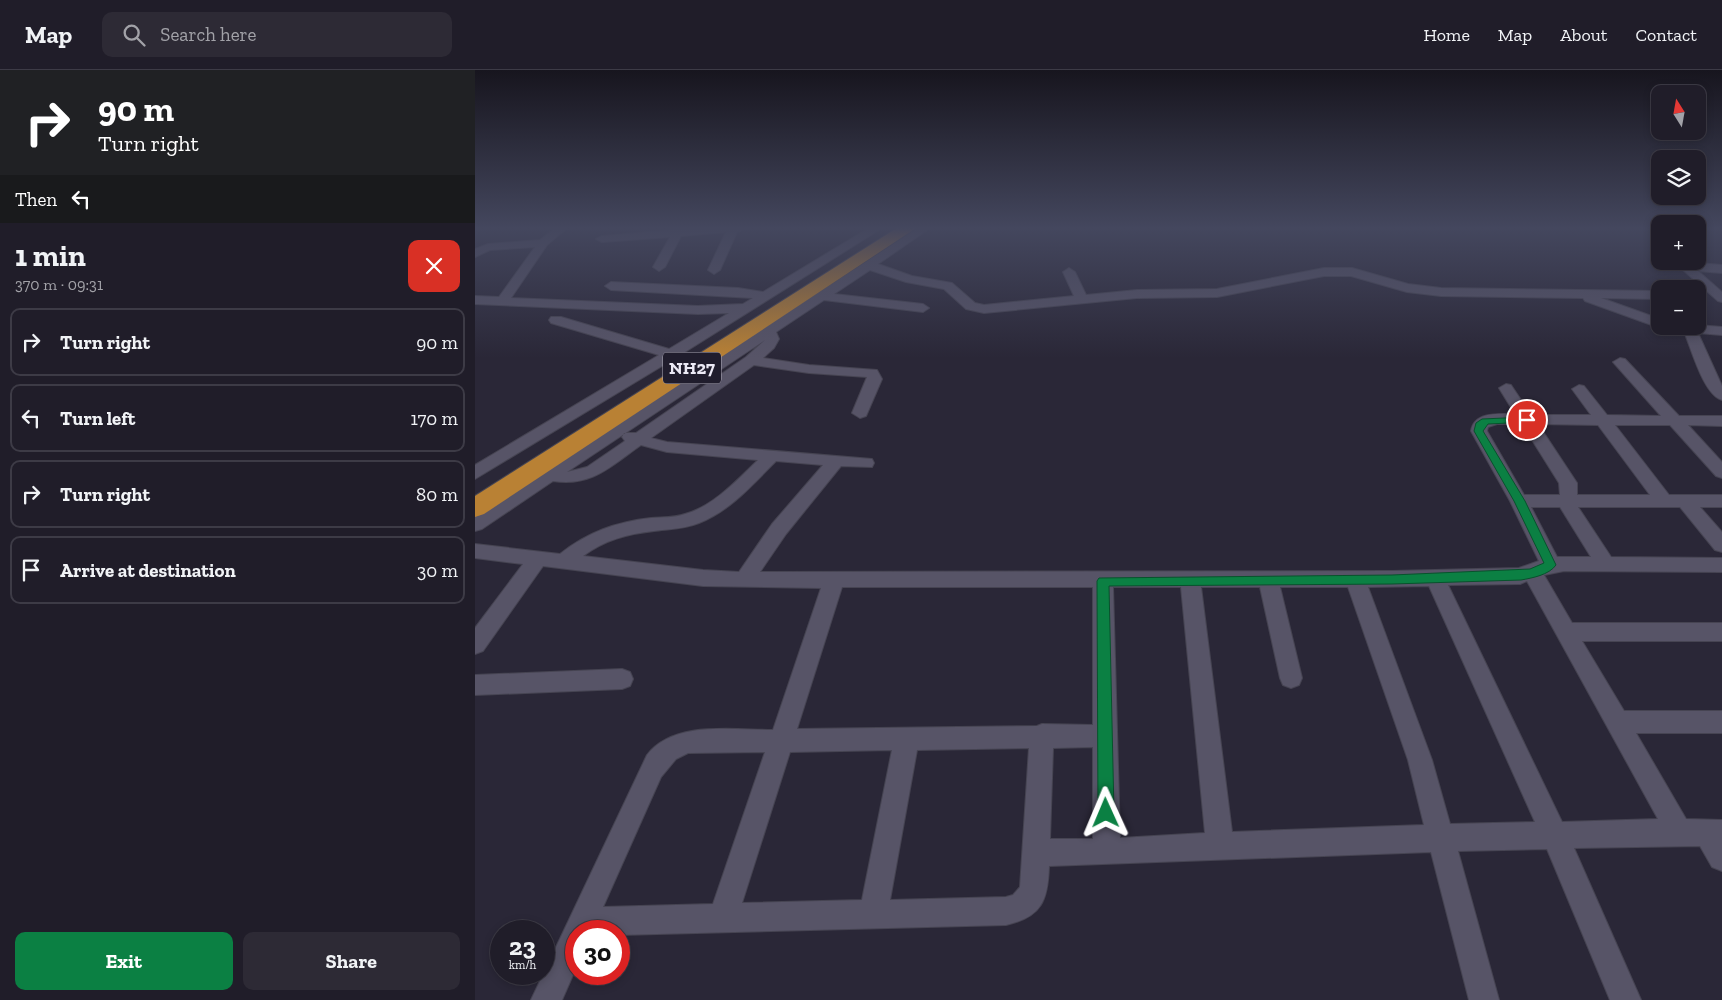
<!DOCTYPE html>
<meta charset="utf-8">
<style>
body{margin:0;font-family:"Zilla Slab",serif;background:#2d2a35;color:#f1f3f6;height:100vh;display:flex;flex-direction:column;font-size:19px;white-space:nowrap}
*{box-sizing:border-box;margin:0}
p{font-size:16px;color:#a2a2a8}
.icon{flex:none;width:28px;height:28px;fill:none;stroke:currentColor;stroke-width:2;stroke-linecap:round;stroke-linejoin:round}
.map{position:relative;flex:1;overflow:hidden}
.panel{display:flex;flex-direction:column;background:#201d29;width:475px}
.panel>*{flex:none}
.hud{background:#202124;color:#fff;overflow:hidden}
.needle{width:32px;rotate:349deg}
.controls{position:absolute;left:1176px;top:15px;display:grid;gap:10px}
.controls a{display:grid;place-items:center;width:55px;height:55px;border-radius:10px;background:#201d29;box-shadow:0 2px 8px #0003,0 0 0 1px #3d3b46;font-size:25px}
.speed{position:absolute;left:15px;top:850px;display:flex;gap:10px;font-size:25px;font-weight:700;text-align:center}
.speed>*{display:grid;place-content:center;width:65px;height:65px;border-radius:50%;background:#201d29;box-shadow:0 2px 8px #0003,0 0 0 1px #3d3b46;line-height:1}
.speed small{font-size:12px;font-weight:400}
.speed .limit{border:8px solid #d22;background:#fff;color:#111}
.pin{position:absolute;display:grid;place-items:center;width:42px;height:42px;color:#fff;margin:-21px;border:2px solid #fff;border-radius:50%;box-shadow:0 1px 5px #0007}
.me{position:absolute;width:55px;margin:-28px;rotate:359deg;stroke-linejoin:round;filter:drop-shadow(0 0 4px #0008)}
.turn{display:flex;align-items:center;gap:18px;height:105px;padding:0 15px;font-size:22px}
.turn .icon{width:65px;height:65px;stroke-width:2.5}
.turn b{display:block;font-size:35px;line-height:42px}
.then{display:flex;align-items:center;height:48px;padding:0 15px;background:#0003;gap:10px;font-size:19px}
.round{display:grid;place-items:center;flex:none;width:52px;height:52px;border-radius:10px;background:#2d2a35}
.head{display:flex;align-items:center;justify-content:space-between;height:85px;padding:0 15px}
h1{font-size:30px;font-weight:800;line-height:38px}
.cta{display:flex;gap:10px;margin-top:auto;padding:10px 15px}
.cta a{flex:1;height:58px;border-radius:10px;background:#0b8043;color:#fff;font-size:20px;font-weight:800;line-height:58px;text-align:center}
.cta a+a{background:#2d2a35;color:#f1f3f6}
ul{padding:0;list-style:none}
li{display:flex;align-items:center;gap:15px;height:68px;margin:0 10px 8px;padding:0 5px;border:2px solid #3d3b46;border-radius:10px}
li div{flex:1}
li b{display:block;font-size:19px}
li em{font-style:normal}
header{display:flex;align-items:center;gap:30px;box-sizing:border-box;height:70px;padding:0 25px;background:#201d29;border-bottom:1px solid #3d3b46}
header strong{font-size:24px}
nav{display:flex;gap:28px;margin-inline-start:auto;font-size:18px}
.search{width:350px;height:45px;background:#2d2a35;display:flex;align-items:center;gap:12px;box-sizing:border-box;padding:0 18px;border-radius:10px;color:#a2a2a8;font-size:19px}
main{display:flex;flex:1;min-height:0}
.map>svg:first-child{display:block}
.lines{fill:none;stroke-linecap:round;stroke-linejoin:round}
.minor-casing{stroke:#464452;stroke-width:2}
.highway-casing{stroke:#464452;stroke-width:2}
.minor{fill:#575467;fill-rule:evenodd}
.highway{fill:#b98134;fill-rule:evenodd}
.route{fill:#0b8043;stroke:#07532c}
.labels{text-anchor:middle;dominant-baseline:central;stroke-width:5;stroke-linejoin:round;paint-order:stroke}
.shield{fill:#201d2d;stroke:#afacba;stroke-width:1}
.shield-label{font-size:18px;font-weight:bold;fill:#eceaf6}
</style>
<header>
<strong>Map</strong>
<div class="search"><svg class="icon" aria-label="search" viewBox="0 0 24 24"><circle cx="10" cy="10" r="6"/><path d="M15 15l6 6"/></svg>Search here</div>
<nav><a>Home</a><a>Map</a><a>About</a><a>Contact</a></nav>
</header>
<main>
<section class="panel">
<div class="hud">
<div class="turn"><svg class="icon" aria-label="right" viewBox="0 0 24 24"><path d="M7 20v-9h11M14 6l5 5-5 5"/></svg><div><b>90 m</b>Turn right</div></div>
<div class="then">Then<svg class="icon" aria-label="left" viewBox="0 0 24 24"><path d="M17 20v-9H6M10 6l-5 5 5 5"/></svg></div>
</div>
<div class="head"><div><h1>1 min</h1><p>370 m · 09:31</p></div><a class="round" style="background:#d93025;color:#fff"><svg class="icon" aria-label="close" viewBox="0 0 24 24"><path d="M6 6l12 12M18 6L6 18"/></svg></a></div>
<ul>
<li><svg class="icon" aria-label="right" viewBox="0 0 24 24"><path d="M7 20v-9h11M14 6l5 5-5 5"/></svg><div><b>Turn right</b></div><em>90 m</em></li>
<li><svg class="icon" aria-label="left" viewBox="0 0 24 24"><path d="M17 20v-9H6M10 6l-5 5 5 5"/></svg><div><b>Turn left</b></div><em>170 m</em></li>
<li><svg class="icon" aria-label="right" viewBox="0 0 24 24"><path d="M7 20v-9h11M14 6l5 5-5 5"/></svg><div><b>Turn right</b></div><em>80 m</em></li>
<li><svg class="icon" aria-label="arrive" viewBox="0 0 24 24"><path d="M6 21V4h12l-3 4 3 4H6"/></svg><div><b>Arrive at destination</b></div><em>30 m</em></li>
</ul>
<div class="cta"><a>Exit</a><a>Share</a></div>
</section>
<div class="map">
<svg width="1247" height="930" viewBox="0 0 1247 930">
<rect width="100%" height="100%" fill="#2a2737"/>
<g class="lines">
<defs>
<g id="minor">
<path d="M80,158H92L72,175L36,228L223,236L268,234L278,228L136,220L130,216L136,212L263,218L288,222L394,158H407L202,287L0,409V395L184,285L76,253L74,250L76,247H86L194,279L254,243L223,244L0,234V226L24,227L60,177L15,180L0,187V179L13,174L65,170Z"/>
<path d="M200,158H271L262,162L245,200L239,204L233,200L251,162L206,166L190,197L184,201L178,197L195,167L127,172L121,169L127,166L198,160Z"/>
<path d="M443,158H455L403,194L437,206L477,213L500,233L509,235L599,226L588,202L594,198L600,202L611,225L662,220L742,219L849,198H877L933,214L966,218L1185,221V229L1126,228L1185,249V256H1190L1185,258L1110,231L1108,228L966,226L932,222L876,206H849L742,227L662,228L509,243L491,239L469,219L431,212L395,200L359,224L448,234L454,238L448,242L349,230L301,262L304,269L299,278L288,288L334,295L402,300L407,309L391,346L385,348L377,343L392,307L334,303L279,295L176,368L192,372L397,389L399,393L397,397L366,396L311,464L285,502L917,501L1044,498L1064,491L1035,431L996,361C999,341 1025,344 1040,344L1024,318L1031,314L1036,315L1056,345H1116L1097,319L1104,315L1109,316L1132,345L1186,346L1138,292L1145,288L1150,289L1204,346H1247V356L1213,355L1247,392V408L1241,406L1195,355H1140L1194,425H1247V437H1225L1247,462V482L1240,480L1205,437H1103L1136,487L1247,488V502L1089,501L1069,505L1097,553H1247V571H1107L1149,641H1247V663H1161L1211,749L1247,750V801L1237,797L1225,776L1099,778L1166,930H1135L1072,779L983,781L1024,930H994L956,782L574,796C573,830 567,847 531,855L144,865V861H101V898L87,930H56L172,685C199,650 258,660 298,660L346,518L228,516L68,496L8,581L0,584V558L48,494L0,488V474L85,484C113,462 141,452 176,448C187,447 199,448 210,444C239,436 262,410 283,390L192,382L166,375C136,396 117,417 78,411L7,459L0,461V445ZM290,270L271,287L161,363H149L147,367L150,371L112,397L92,402ZM1022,354H1047L1084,413L1085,425H1049L1012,361L1013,357ZM1063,354L1123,355L1175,425H1102V413ZM301,391L348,395L297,454L264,502L228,500L108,486C130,470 152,464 179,461C194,459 209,459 224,453C255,441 278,414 301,391ZM1056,437H1085L1116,487H1082ZM1052,511L1183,749L1087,752L973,515L1045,514ZM954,516L1060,752L975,754L957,690L893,517ZM367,517H618V655L567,654L562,656L322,659ZM638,517H706L730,763L645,768ZM726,517H785L805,608L808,615L816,618L824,615L827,608L805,517H873L933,690L949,755L757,762ZM618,677V769H575L578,678ZM554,678L545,817L538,825L531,827L415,830L442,680ZM417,680L387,830L267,833L315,682ZM290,682L238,834L128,837L186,707L201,689L213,683Z"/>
<path d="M1198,191L1247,195V203L1223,201L1247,222V232L1243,231Z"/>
<path d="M1222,255L1247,257V265L1223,263L1247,316V330C1229,325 1217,281 1210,264L1196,257Z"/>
<path d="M147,599L155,602L158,609L155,616L147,619L0,625V605Z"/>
</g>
<path id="highway" d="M422,158H441L9,444L0,447V426Z"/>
</defs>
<use href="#minor" class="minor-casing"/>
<use href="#highway" class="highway-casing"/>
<use href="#minor" class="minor"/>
<use href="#highway" class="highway"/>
</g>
<linearGradient id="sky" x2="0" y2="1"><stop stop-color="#17151e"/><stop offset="0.55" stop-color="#44475e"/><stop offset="1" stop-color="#44475e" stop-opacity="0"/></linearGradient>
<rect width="1247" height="288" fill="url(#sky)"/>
<path class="route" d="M1052,347L1057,350L1055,352L1013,354L1008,361L1050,431L1081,495C1074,505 1057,508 1046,510L917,514L634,516L639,743L637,749L631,751L626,749L623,743L622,511L624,508L917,505L1055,499L1069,493L1039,431L999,361L1001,353L1007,349Z"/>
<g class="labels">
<rect class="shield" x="188" y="282.5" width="58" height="31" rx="4"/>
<g class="shield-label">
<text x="217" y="298">NH27</text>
</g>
</g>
</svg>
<div class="controls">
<a><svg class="needle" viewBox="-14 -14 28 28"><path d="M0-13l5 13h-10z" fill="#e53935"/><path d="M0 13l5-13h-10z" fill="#a2a2a8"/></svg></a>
<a><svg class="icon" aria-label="layers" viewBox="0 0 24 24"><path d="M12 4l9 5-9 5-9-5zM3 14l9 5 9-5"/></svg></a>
<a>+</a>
<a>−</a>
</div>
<div class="speed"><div>23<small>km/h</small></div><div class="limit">30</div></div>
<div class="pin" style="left:1052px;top:350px;background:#d93025"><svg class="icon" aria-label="arrive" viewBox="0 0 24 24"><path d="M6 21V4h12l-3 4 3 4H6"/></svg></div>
<svg class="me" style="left:631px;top:743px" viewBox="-20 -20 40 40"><path d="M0-17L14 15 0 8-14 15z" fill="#0b8043" stroke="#fff" stroke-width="4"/></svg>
</div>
</main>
